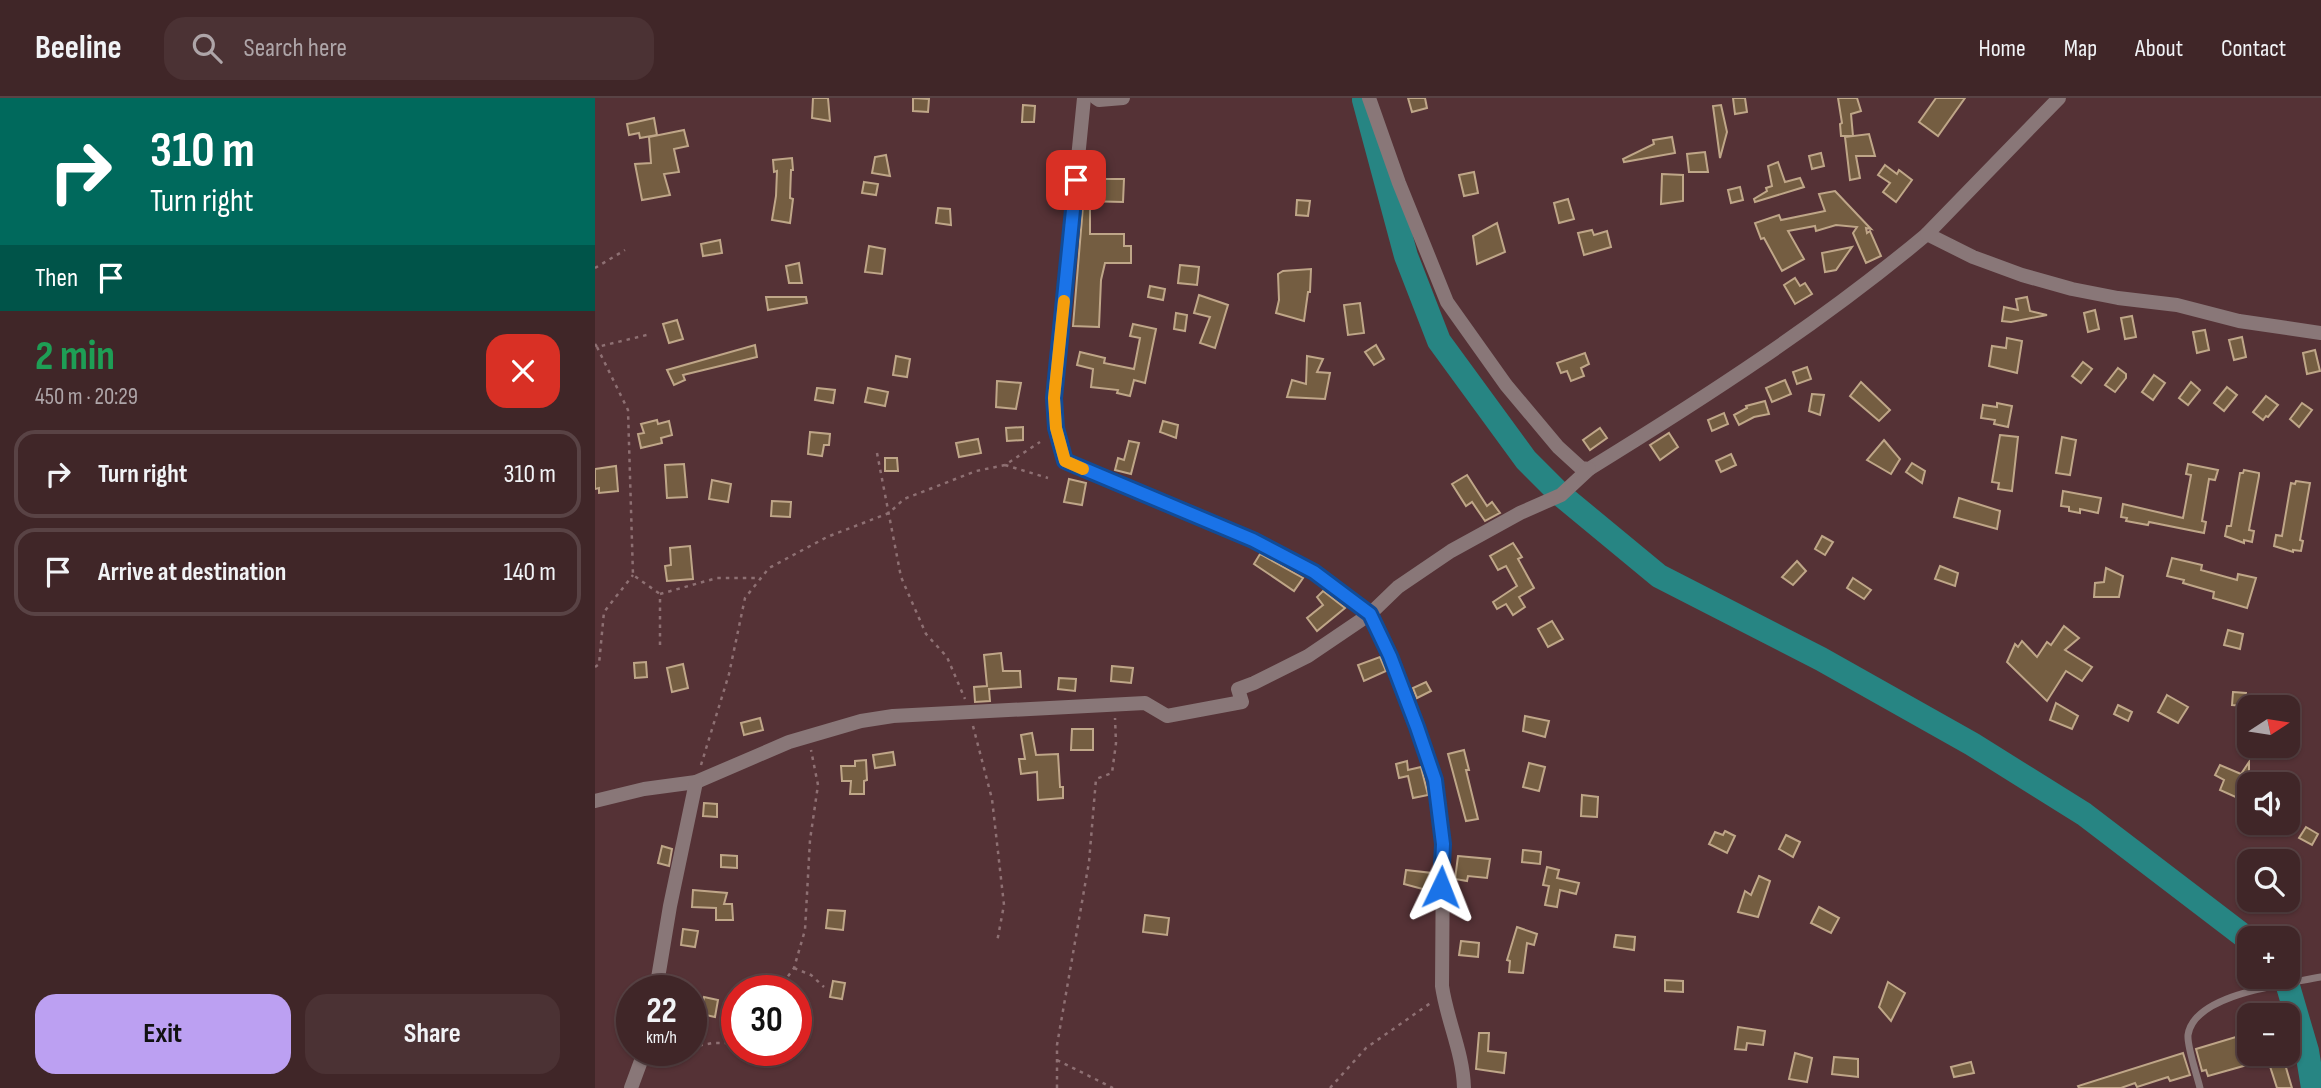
<!DOCTYPE html>
<meta charset="utf-8">
<style>
body{margin:0;font-family:"Sofia Sans Condensed",sans-serif;background:#4b3234;color:#f1f3f6;height:100vh;display:flex;flex-direction:column;font-size:26px;white-space:nowrap}
*{box-sizing:border-box;margin:0}
p{font-size:23px;color:#aea5a8}
.icon{flex:none;width:38px;height:38px;fill:none;stroke:currentColor;stroke-width:2;stroke-linecap:round;stroke-linejoin:round}
.map{position:relative;flex:1;overflow:hidden}
.side{display:flex;flex-direction:column;background:#402628;width:595px}
.side>*{flex:none}
.hud{background:#00695c;color:#fff;overflow:hidden}
.needle{width:46px;rotate:78deg}
.tools{position:absolute;left:1642px;top:597px;display:grid;gap:14px}
.tools a{display:grid;place-items:center;width:63px;height:63px;border-radius:14px;background:#402628;box-shadow:0 2px 5px #0004,0 0 0 2px #594345;font-size:35px}
.speed{position:absolute;left:21px;top:877px;display:flex;gap:14px;font-size:35px;font-weight:700;text-align:center}
.speed>*{display:grid;place-content:center;width:91px;height:91px;border-radius:50%;background:#402628;box-shadow:0 2px 5px #0004,0 0 0 2px #594345;line-height:1}
.speed small{font-size:18px;font-weight:400}
.speed .limit{border:10px solid #d22;background:#fff;color:#111}
.pin{position:absolute;display:grid;place-items:center;width:60px;height:60px;color:#fff;margin:-30px;border-radius:14px;box-shadow:0 4px 10px #0006}
.me{position:absolute;width:77px;margin:-38px;rotate:2deg;stroke-linejoin:round;filter:drop-shadow(0 0 5px #0008)}
.turn{display:flex;align-items:center;gap:24px;height:147px;padding:0 35px;font-size:32px}
.turn .icon{width:91px;height:91px;stroke-width:2.5}
.turn b{display:block;font-size:49px;line-height:60px}
.then{display:flex;align-items:center;height:66px;padding:0 35px;background:#0003;gap:14px;font-size:26px}
.round{display:grid;place-items:center;flex:none;width:74px;height:74px;border-radius:21px;background:#4b3234}
.headline{display:flex;align-items:center;justify-content:space-between;height:119px;padding:0 35px}
h1{font-size:42px;font-weight:700;line-height:52px;color:#1e9e55}
.cta{display:flex;gap:14px;margin-top:auto;padding:14px 35px}
.cta a{flex:1;height:80px;border-radius:21px;background:#bca0f2;color:#111;font-size:28px;font-weight:700;line-height:80px;text-align:center}
.cta a+a{background:#4b3234;color:#f1f3f6}
ul{padding:0;list-style:none}
li{display:flex;align-items:center;gap:21px;height:88px;margin:0 14px 10px;padding:0 21px;border:4px solid #594345;border-radius:21px}
li div{flex:1}
li b{display:block;font-size:26px}
li em{font-style:normal}
header{display:flex;align-items:center;gap:42px;box-sizing:border-box;height:98px;padding:0 35px;background:#402628;border-bottom:2px solid #594345}
header strong{font-size:33px}
nav{display:flex;gap:38px;margin-inline-start:auto;font-size:24px}
.search{width:490px;height:63px;background:#4b3234;display:flex;align-items:center;gap:18px;box-sizing:border-box;padding:0 24px;border-radius:21px;color:#aea5a8;font-size:26px}
main{display:flex;flex:1;min-height:0}
.map>svg:first-child{display:block}
.lines{fill:none;stroke-linecap:round;stroke-linejoin:round}
.river{stroke:#278583;stroke-width:24}
.building{fill:#745d41;stroke:#bfa688;stroke-width:2}
.path{stroke:#8e7073;stroke-width:2.5;stroke-dasharray:3.5 5;stroke-linecap:butt}
.service{stroke:#897778;stroke-width:7}
.minor{stroke:#897778;stroke-width:14}
.route-casing{stroke:#114b97;stroke-width:18}
.route{stroke:#1a73e8;stroke-width:12}
.slow{stroke:#f59e0b;stroke-width:12}
</style>
<header>
<strong>Beeline</strong>
<div class="search"><svg class="icon" aria-label="search" viewBox="0 0 24 24"><circle cx="10" cy="10" r="6"/><path d="M15 15l6 6"/></svg>Search here</div>
<nav><a>Home</a><a>Map</a><a>About</a><a>Contact</a></nav>
</header>
<main>
<section class="side">
<div class="hud">
<div class="turn"><svg class="icon" aria-label="right" viewBox="0 0 24 24"><path d="M7 20v-9h11M14 6l5 5-5 5"/></svg><div><b>310 m</b>Turn right</div></div>
<div class="then">Then<svg class="icon" aria-label="arrive" viewBox="0 0 24 24"><path d="M6 21V4h12l-3 4 3 4H6"/></svg></div>
</div>
<div class="headline"><div><h1>2 min</h1><p>450 m · 20:29</p></div><a class="round" style="background:#d93025;color:#fff"><svg class="icon" aria-label="close" viewBox="0 0 24 24"><path d="M6 6l12 12M18 6L6 18"/></svg></a></div>
<ul>
<li><svg class="icon" aria-label="right" viewBox="0 0 24 24"><path d="M7 20v-9h11M14 6l5 5-5 5"/></svg><div><b>Turn right</b></div><em>310 m</em></li>
<li><svg class="icon" aria-label="arrive" viewBox="0 0 24 24"><path d="M6 21V4h12l-3 4 3 4H6"/></svg><div><b>Arrive at destination</b></div><em>140 m</em></li>
</ul>
<div class="cta"><a>Exit</a><a>Share</a></div>
</section>
<div class="map">
<svg width="1726" height="990" viewBox="0 0 1726 990">
<rect width="100%" height="100%" fill="#553236"/>
<g class="lines">
<g class="river">
<path d="M769,2L811,158L844,243L931,362L966,397L1064,478L1226,561L1377,646L1489,716L1654,842"/>
<path d="M1690,878L1712,953L1718,990"/>
</g>
</g>
<g class="building">
<path d="M218,0H233L235,23L217,20Z"/>
<path d="M318,0L334,1L333,14L318,13Z"/>
<path d="M813,0H830L832,10L817,14Z"/>
<path d="M1138,0H1150L1152,14L1140,16Z"/>
<path d="M1243,0H1262L1266,13L1256,16L1258,38H1246L1245,26L1247,25Z"/>
<path d="M1341,0H1370L1343,38L1324,24Z"/>
<path d="M428,7L440,8L439,24H427Z"/>
<path d="M1126,7L1132,34L1125,60L1118,8Z"/>
<path d="M59,20L62,37L45,40L44,35L34,37L32,26Z"/>
<path d="M89,32L93,48L79,51L84,74L69,76L75,97L47,102L40,66L56,65L54,39Z"/>
<path d="M1274,36L1280,58H1261L1265,80L1255,82L1250,39Z"/>
<path d="M1077,39L1080,55L1029,64L1028,61L1059,46L1058,42Z"/>
<path d="M1110,54L1113,74H1094L1092,56Z"/>
<path d="M1226,55L1229,68L1217,71L1214,58Z"/>
<path d="M291,57L295,78L277,75L280,59Z"/>
<path d="M197,60L198,72H196L195,100L198,101L195,125L177,122L181,98L182,73L179,74L178,62Z"/>
<path d="M1183,64L1190,84L1205,80L1209,89L1160,104L1159,101L1172,93L1171,90L1177,88L1173,68Z"/>
<path d="M1290,67L1302,76L1304,72L1317,82L1301,104L1288,94L1295,85L1283,77Z"/>
<path d="M492,68H500V81H529L528,104L488,103Z"/>
<path d="M879,74L883,95L869,98L864,77Z"/>
<path d="M1067,76L1088,77V103L1066,106Z"/>
<path d="M269,84L283,86L281,97L267,95Z"/>
<path d="M1145,89L1148,102L1136,105L1133,92Z"/>
<path d="M1240,93L1276,131L1271,130L1272,135L1275,133L1286,158L1271,165L1258,135L1262,129L1241,127L1221,133L1220,128L1193,133L1209,161L1187,173L1169,140L1166,141L1160,125L1184,117L1186,122L1230,113L1224,96Z"/>
<path d="M973,101L979,121L964,125L959,105Z"/>
<path d="M702,102L715,103L713,118L701,117Z"/>
<path d="M488,108H495V136H529V148H536V165H510L506,182L504,229L478,228Z"/>
<path d="M343,110L355,111L356,127L341,125Z"/>
<path d="M902,125L910,154L882,166L878,138Z"/>
<path d="M997,132L999,137L1012,133L1016,149L989,157L983,135Z"/>
<path d="M125,142L127,155L108,158L106,146Z"/>
<path d="M274,148L290,151L287,176L270,174Z"/>
<path d="M1257,149L1241,172L1230,174L1227,155Z"/>
<path d="M204,165L207,185H194L191,168Z"/>
<path d="M585,167L604,169L602,187L583,185Z"/>
<path d="M716,171L715,194H713L709,223L681,215L684,202L683,176L688,173Z"/>
<path d="M1200,180L1205,188L1210,185L1217,196L1200,206L1189,187Z"/>
<path d="M555,188L570,191L568,202L553,199Z"/>
<path d="M604,197L633,207L620,250L605,245L615,219L599,215Z"/>
<path d="M171,199H211L212,205L173,212Z"/>
<path d="M1432,199L1435,213L1452,217L1416,224L1407,223L1409,209L1423,212L1421,201Z"/>
<path d="M765,205L769,235L753,237L749,207Z"/>
<path d="M1500,212L1504,231L1493,234L1489,215Z"/>
<path d="M581,215L592,217L590,233L579,231Z"/>
<path d="M1537,218L1541,239L1530,241L1526,220Z"/>
<path d="M82,222L88,241L74,245L68,226Z"/>
<path d="M538,226L561,231L550,285L539,282L535,298L522,295L523,292L496,289L498,271L482,267L485,254L510,260L509,265L539,271L545,240L535,238Z"/>
<path d="M1610,232L1614,252L1602,255L1598,234Z"/>
<path d="M1647,239L1651,259L1639,262L1634,242Z"/>
<path d="M1412,240L1427,243L1422,275L1394,268L1397,248L1411,250Z"/>
<path d="M160,247L162,259L88,277L90,282L79,287L72,272Z"/>
<path d="M781,247L789,261L779,267L770,254Z"/>
<path d="M1720,252L1725,273L1712,276L1708,255Z"/>
<path d="M990,255L994,266L986,270L989,278L976,283L972,273L966,275L962,265Z"/>
<path d="M301,258L315,261L312,279L298,277Z"/>
<path d="M712,258L728,261L722,274L735,275L730,301L692,299L697,282L711,286Z"/>
<path d="M1488,264L1497,271L1486,285L1477,278Z"/>
<path d="M1212,269L1216,281L1202,286L1198,274Z"/>
<path d="M1523,270L1531,276V280L1520,294L1510,287Z"/>
<path d="M1559,277L1570,285L1558,302L1547,294Z"/>
<path d="M1190,282L1196,296L1177,304L1171,290Z"/>
<path d="M402,283L426,285L421,311L401,309Z"/>
<path d="M1266,284L1295,312L1284,323L1255,298Z"/>
<path d="M1596,284L1605,292L1593,307L1584,300Z"/>
<path d="M1632,289L1642,297L1629,313L1619,305Z"/>
<path d="M222,290L240,292L238,305L220,302Z"/>
<path d="M273,290L293,294L290,308L270,304Z"/>
<path d="M1217,296L1229,297L1225,317L1214,313Z"/>
<path d="M1671,298L1683,307L1673,319L1671,318L1668,322L1658,314Z"/>
<path d="M1170,303L1174,316L1159,319L1144,327L1139,317L1152,310L1151,308Z"/>
<path d="M1402,305L1417,308L1413,329L1399,326L1400,322L1386,320L1388,307L1402,309Z"/>
<path d="M1707,305L1717,312L1704,329L1695,321Z"/>
<path d="M1129,315L1133,326L1117,333L1113,322Z"/>
<path d="M62,322L63,326L74,323L77,337L66,340L67,345L46,350L43,336L49,335L46,326Z"/>
<path d="M568,323L583,327L581,340L565,334Z"/>
<path d="M428,329V342L412,343L411,330Z"/>
<path d="M1005,330L1012,340L995,352L988,342Z"/>
<path d="M215,334L235,336L234,347H229L227,358L213,356Z"/>
<path d="M1074,335L1083,349L1065,362L1055,347Z"/>
<path d="M1405,337L1423,339L1417,393L1403,391L1404,385L1397,384Z"/>
<path d="M1467,339L1481,342L1475,377L1461,375Z"/>
<path d="M383,341L386,355L364,359L361,345Z"/>
<path d="M1289,342L1305,361L1296,376L1272,362Z"/>
<path d="M534,343L544,345L536,376L520,372L523,360L529,362Z"/>
<path d="M1136,356L1141,367L1126,374L1121,363Z"/>
<path d="M290,360H302L303,373H290Z"/>
<path d="M1317,365L1330,373L1327,385L1311,374Z"/>
<path d="M89,366L92,399L72,400L70,367Z"/>
<path d="M1593,366L1623,372L1620,382L1614,381L1607,423L1611,424L1609,435L1554,424L1553,427L1531,423L1532,420L1526,419L1528,406L1588,420L1596,377L1591,376Z"/>
<path d="M21,368L23,393L4,395V390L0,391V371Z"/>
<path d="M1649,372L1664,375V378L1654,432L1659,433L1657,444L1649,442V445L1630,438L1632,428H1636L1645,375H1648Z"/>
<path d="M872,377L892,408L897,404L905,415L890,423L877,404L871,408L857,386Z"/>
<path d="M474,381L491,385L487,407L469,404Z"/>
<path d="M117,382L136,386L133,404L114,401Z"/>
<path d="M1701,383L1715,385L1705,442L1708,443L1706,453L1698,452V454L1679,448L1681,437L1687,438L1696,385L1700,386Z"/>
<path d="M1468,393L1506,400L1503,415L1485,411V415L1474,413V409L1466,408Z"/>
<path d="M1364,400L1405,413L1402,431L1359,419Z"/>
<path d="M177,403L196,404L195,419L176,418Z"/>
<path d="M1227,438L1238,444L1230,457L1220,451Z"/>
<path d="M918,445L927,459L923,461L939,490L924,499L930,509L918,517L911,506L902,511L898,504L922,488L911,468L903,472L895,458Z"/>
<path d="M95,448L98,481L72,483L70,468L76,467L75,450Z"/>
<path d="M665,456L708,480L699,493L659,466Z"/>
<path d="M1577,460L1607,467L1606,472L1642,482L1643,476L1661,480L1652,510L1618,500L1619,494L1588,485L1589,482L1572,478Z"/>
<path d="M1202,463L1211,473L1198,487L1187,479Z"/>
<path d="M1345,468L1363,475L1360,488L1340,481Z"/>
<path d="M1511,470L1528,478L1524,499H1499L1500,485L1509,484Z"/>
<path d="M1258,480L1276,492L1269,501L1252,490Z"/>
<path d="M728,493L750,510L722,533L712,520L728,507L722,499Z"/>
<path d="M957,523L968,541L953,549L943,531Z"/>
<path d="M1469,528L1484,540L1470,552L1497,569L1487,583L1471,573L1452,603L1412,564L1420,546L1423,549L1427,543L1442,559L1452,544L1456,547Z"/>
<path d="M1633,532L1648,536L1645,551L1629,547Z"/>
<path d="M406,555L408,573H425L426,589L394,591L395,603L380,604L379,589L392,588L389,557Z"/>
<path d="M785,559L791,573L769,583L763,567Z"/>
<path d="M51,564L52,579L40,580L39,565Z"/>
<path d="M88,566L93,590L77,594L72,570Z"/>
<path d="M517,568L538,570L536,585L516,583Z"/>
<path d="M464,580L481,581L480,593L463,591Z"/>
<path d="M831,584L836,593L822,600L818,590Z"/>
<path d="M1638,594L1651,595V608L1637,607Z"/>
<path d="M1572,597L1593,609L1583,625L1563,614Z"/>
<path d="M1461,605L1483,618L1477,631L1455,622Z"/>
<path d="M1523,607L1537,614L1533,623L1519,616Z"/>
<path d="M930,618L954,623L950,639L928,633Z"/>
<path d="M165,620L168,632L149,637L146,625Z"/>
<path d="M477,631H498V652H476Z"/>
<path d="M437,635L441,657L463,656L465,689H468V700L443,702L442,674L426,676L424,661H430L426,637Z"/>
<path d="M869,652L874,672H871L883,721L871,723L853,656Z"/>
<path d="M298,654L300,667L280,670L278,657Z"/>
<path d="M271,662L272,682L269,683V696H255L256,683H247L246,668H260V663Z"/>
<path d="M812,663L813,672L826,669L833,697L818,700L813,678L804,680L801,666Z"/>
<path d="M1654,664V676L1669,686H1654V693L1650,691L1645,701L1625,692L1629,682L1620,677L1625,667L1646,676Z"/>
<path d="M934,665L950,669L944,693L928,689Z"/>
<path d="M987,697L1003,699L1002,719L986,718Z"/>
<path d="M109,705L122,706V719L108,718Z"/>
<path d="M1711,729L1723,736L1717,747L1704,740Z"/>
<path d="M1130,733L1140,738L1132,755L1114,746L1120,734L1128,737Z"/>
<path d="M1191,737L1205,744L1198,759L1184,751Z"/>
<path d="M67,748L77,751L74,768L63,765Z"/>
<path d="M928,752L946,754L945,766L927,764Z"/>
<path d="M126,757L142,758V770L126,769Z"/>
<path d="M863,758L895,761L892,780L873,778L872,783L860,781Z"/>
<path d="M952,769L964,772L962,780L984,785L981,796L965,792L962,809L950,807L954,788L948,787Z"/>
<path d="M811,772L837,775L835,793L809,786Z"/>
<path d="M1164,778L1175,783L1163,819L1143,814L1150,793L1156,797Z"/>
<path d="M98,792L132,795L129,806H137L138,822H121V810L97,809Z"/>
<path d="M1224,809L1244,820L1236,835L1216,825Z"/>
<path d="M233,812L250,813L248,832L231,830Z"/>
<path d="M550,817L574,820L572,837L548,834Z"/>
<path d="M922,829L942,836L939,847L932,845L928,875L914,874L915,863L912,862Z"/>
<path d="M88,831L103,833L100,849L86,847Z"/>
<path d="M1021,837L1040,839L1039,852L1019,849Z"/>
<path d="M866,843L884,845L883,859L864,857Z"/>
<path d="M1070,882L1088,883V894L1070,893Z"/>
<path d="M238,883L250,885L247,901L235,899Z"/>
<path d="M1293,884L1310,895L1296,923L1284,909Z"/>
<path d="M109,899L123,902L120,919L106,916Z"/>
<path d="M1143,929L1170,933L1168,947L1152,945L1151,952L1140,951Z"/>
<path d="M884,935H894L893,953L911,955L909,975L881,971Z"/>
<path d="M1654,935V954L1648,955L1652,967L1613,978L1611,972L1607,973L1601,951Z"/>
<path d="M1200,955L1217,960L1212,984L1194,981Z"/>
<path d="M1588,955L1595,977L1575,983L1573,979L1542,989L1540,985L1526,990H1484L1483,988Z"/>
<path d="M1671,956H1687L1697,990H1682Z"/>
<path d="M1239,959L1263,961V979L1237,976Z"/>
<path d="M1376,964L1379,975L1359,979L1356,969Z"/>
</g>
<g class="lines">
<g class="path">
<path d="M0,170L30,152"/>
<path d="M0,246L2,249L56,236"/>
<path d="M2,249L33,312L38,477L65,496"/>
<path d="M282,355L306,479L331,536L352,559L370,601"/>
<path d="M410,367L453,380"/>
<path d="M65,547V496L122,480H165"/>
<path d="M0,569L4,566L9,514L38,477"/>
<path d="M378,628L397,701L409,807L402,844"/>
<path d="M106,667L134,576L150,500L174,470L232,439L294,415L309,401L381,373L410,367L445,344"/>
<path d="M199,870L216,877L229,889"/>
<path d="M183,892L199,870L210,832L215,742L223,687L216,652"/>
<path d="M139,914L142,918"/>
<path d="M96,949L118,945H142"/>
<path d="M462,962L518,990"/>
<path d="M462,990V947L494,764L501,681L517,675L521,645L520,620"/>
<path d="M735,990L771,950L837,904"/>
</g>
<path class="service" d="M1605,990C1602,977 1592,949 1593,937C1599,895 1693,886 1726,879"/>
<g class="minor">
<path d="M489,0L459,300L461,330L470,363L658,442L719,474L775,516L795,558L823,629L834,661L844,703L848,746L847,888C852,923 868,954 869,990"/>
<path d="M501,0L504,2L528,0"/>
<path d="M774,0L804,85L852,204L911,287L963,349L986,370L994,371C1111,299 1227,224 1332,136"/>
<path d="M1464,0L1332,136L1378,159L1427,177L1477,191L1523,200L1582,207L1644,223L1726,235"/>
<path d="M0,703L49,691L101,684L194,644L266,623L298,618L550,605L572,618L647,604L643,591L659,585L713,558L775,516L803,489L856,453L925,415L966,397L994,371"/>
<path d="M61,892L75,808L101,684"/>
<path d="M36,990L50,952"/>
</g>
</g>
<g class="lines">
<defs>
<path id="route" d="M481,82L459,300L461,330L470,363L658,442L719,474L775,516L795,558L822,629L840,682L848,746L846,789"/>
</defs>
<use href="#route" class="route-casing"/>
<use href="#route" class="route"/>
<path class="slow" d="M469,203L459,300L461,330L470,363L488,371"/>
</g>
</svg>
<div class="tools">
<a><svg class="needle" viewBox="-14 -14 28 28"><path d="M0-13l5 13h-10z" fill="#e53935"/><path d="M0 13l5-13h-10z" fill="#aea5a8"/></svg></a>
<a><svg class="icon" aria-label="sound" viewBox="0 0 24 24"><path d="M4 9h4l5-4v14l-5-4H4zM17 9q2 3 0 6"/></svg></a>
<a><svg class="icon" aria-label="search" viewBox="0 0 24 24"><circle cx="10" cy="10" r="6"/><path d="M15 15l6 6"/></svg></a>
<a>+</a>
<a>−</a>
</div>
<div class="speed"><div>22<small>km/h</small></div><div class="limit">30</div></div>
<div class="pin" style="left:481px;top:82px;background:#d93025"><svg class="icon" aria-label="arrive" viewBox="0 0 24 24"><path d="M6 21V4h12l-3 4 3 4H6"/></svg></div>
<svg class="me" style="left:846px;top:789px" viewBox="-20 -20 40 40"><path d="M0-17L14 15 0 8-14 15z" fill="#1a73e8" stroke="#fff" stroke-width="4"/></svg>
</div>
</main>
